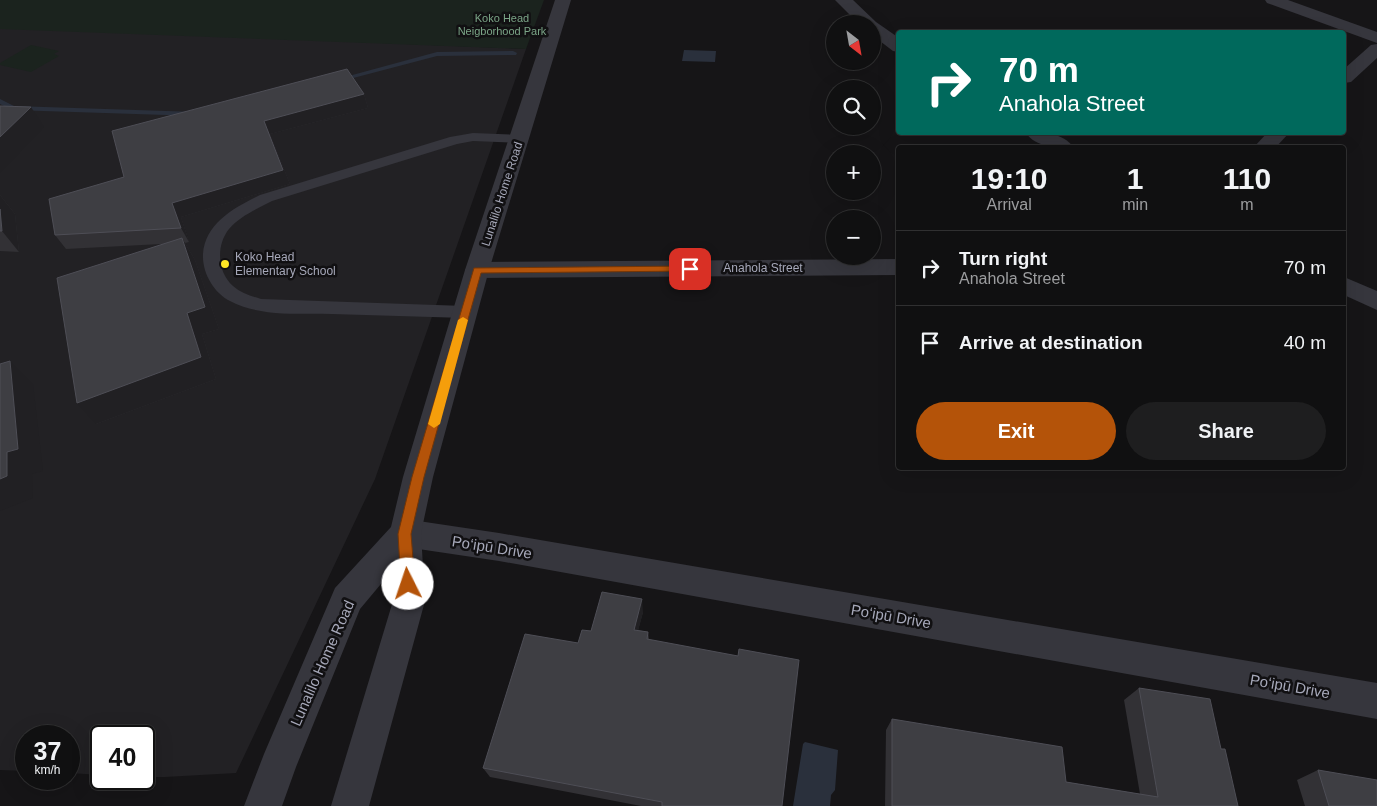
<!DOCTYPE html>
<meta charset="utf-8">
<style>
body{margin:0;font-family:Helvetica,sans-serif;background:#1e1e1f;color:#f1f3f6;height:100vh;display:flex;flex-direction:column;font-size:19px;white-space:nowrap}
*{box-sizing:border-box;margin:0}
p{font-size:16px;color:#9c9d9f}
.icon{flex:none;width:28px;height:28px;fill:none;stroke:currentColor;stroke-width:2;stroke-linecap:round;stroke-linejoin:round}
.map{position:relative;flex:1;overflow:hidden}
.drawer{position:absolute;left:896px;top:145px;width:450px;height:325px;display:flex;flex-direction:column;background:#101011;border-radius:5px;box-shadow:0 5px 20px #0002,0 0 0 1px #303031}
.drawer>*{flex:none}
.guide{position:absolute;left:896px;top:30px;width:450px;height:105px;border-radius:5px;box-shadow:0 5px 20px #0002,0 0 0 1px #303031;background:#00695c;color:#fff;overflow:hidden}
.needle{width:32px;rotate:149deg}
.controls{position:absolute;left:826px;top:15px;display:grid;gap:10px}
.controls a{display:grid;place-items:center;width:55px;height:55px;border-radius:50%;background:#101011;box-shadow:0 5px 20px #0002,0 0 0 1px #303031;font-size:25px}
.speed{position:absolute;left:15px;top:725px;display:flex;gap:10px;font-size:25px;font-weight:700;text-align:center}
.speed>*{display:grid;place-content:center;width:65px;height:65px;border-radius:50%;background:#101011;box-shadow:0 5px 20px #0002,0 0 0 1px #303031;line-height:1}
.speed small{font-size:12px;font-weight:400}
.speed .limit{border:2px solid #111;border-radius:8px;background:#fff;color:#111}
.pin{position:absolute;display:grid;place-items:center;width:42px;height:42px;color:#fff;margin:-21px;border-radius:10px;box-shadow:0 2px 8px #0006}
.me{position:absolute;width:55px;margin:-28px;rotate:356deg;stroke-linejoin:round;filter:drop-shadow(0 0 4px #0008)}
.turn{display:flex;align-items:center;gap:18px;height:105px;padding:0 20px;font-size:22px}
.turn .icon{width:65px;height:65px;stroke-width:2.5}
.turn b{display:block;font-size:35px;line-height:42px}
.eta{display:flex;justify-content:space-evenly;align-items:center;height:85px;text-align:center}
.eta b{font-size:30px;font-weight:800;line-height:35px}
.button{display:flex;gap:10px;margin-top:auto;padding:10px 20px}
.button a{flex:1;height:58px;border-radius:30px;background:#b45309;color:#fff;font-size:20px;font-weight:800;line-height:58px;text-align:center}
.button a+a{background:#1e1e1f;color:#f1f3f6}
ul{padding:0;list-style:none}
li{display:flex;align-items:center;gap:15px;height:75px;padding:0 20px;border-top:1px solid #303031}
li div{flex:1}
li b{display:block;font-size:19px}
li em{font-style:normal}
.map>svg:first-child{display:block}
.built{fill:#222124}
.green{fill:#1b231e}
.water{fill:#2a303c}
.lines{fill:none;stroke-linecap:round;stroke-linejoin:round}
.stream{fill:#2a303c;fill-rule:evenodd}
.service{fill:#36363d;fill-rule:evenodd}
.minor{fill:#36363d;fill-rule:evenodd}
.tertiary{fill:#36363d;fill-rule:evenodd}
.wall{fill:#323135}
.shaded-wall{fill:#212023}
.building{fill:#3e3e43;stroke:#4e4e56}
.route{fill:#b45309;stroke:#753606}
.slow{fill:#f59e0b}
.poi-dot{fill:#ffe625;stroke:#111012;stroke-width:2}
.labels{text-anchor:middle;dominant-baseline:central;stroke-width:5;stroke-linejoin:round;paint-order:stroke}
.far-park-label{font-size:11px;fill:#7ba587;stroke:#111012}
.street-label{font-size:12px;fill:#a6a8b9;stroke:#111012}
.poi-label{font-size:12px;fill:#a6a8b9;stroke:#111012;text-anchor:start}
.near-street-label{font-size:15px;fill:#a6a8b9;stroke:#111012}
</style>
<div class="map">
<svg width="1377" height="806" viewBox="0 0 1377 806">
<rect width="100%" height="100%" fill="#161517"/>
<path class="built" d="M13,28L526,49L375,479L236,773L165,777H144V736H101V775L69,773V736H26V771L0,770V29Z"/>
<g class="green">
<path d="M0,0H544L526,49L0,29Z"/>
<path d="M31,45L59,51L54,54L59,56L31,72L0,65V63Z"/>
</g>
<g class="water">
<path d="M684,50L716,51L715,62L682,61Z"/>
<path d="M805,742L838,750L835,790L831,795L830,806H793L803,744Z"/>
</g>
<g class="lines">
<g class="stream">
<path d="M513,51L517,53L516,55L437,56L338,82L334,80L437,52Z"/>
<path d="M0,99L14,106L197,112L201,114L197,116L12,110L0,104Z"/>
</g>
<path class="service" d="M473,133L519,135L524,136L526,139L524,142L519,143L473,141L457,144L272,201C257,209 240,216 229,229C216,245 217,272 233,286C241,293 251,296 261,299L465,306L471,307L474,312L471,317L465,318C421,317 376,315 332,314C299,313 260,317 230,301C214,293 202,273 203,254C205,223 235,207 260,195L450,137Z"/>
<g class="minor">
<path d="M835,0H853L876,22L899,38V52L893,51L872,35V24H859Z"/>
<path d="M1265,0H1288L1377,32V43L1267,3Z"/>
<path d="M1377,44V58L1351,82L1344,83V69L1371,45Z"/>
<path d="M1025,132C1042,132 1063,132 1074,148C1057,148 1036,148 1025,132Z"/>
<path d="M1268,132H1290L1275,148H1253Z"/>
<path d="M899,259V275L477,278L469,276L465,270L469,264L477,262Z"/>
<path d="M1344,277L1377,291V310L1344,295Z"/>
<path d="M405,519L499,533L1377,683V719L499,561L405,547L394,543L389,533L394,523Z"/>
</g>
<path class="tertiary" d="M555,0H571L489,270L433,477L421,533L425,601L369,806H331L393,601L391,572L360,609L296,767L282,806H244L264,754L335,588L391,527L403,477L465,270Z"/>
</g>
<g class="wall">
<path d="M364,94L368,108L270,134L290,184L181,217L189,242L185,243L195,260L219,329L202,334L216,379L96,424L161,244L66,249L55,235L124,177Z"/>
<path d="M0,195L15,214L19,252L0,251Z"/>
<path d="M643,612L638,630L648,632L649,639L782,806H641L490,777L483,768L591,631Z"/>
<path d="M1139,688L1221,749L1238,806H885L886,730L892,719L1066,782L1140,794L1124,700Z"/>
<path d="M1318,770L1377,806H1305L1297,780Z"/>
</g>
<g class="shaded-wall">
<path d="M364,94L368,108L270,134L290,184L181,217L189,242L181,228L172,203L264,121Z"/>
<path d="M31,107L44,127L0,173V137Z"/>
<path d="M0,195L15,214L19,252L2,231L0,209Z"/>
<path d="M182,238L195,260L219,329L202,334L216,379L96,424L77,403L187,313Z"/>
<path d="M10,361L33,384L43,471L32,474L33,498L0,511V479L7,452Z"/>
<path d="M642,599L643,612L635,643L634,630Z"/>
</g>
<g class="building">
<path d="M347,69L364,94L264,121L283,170L172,203L181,228L55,235L49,199L124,177L112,131Z"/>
<path d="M0,106L31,107L0,137Z"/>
<path d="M0,209L2,231H0Z"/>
<path d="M182,238L205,307L187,313L201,357L77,403L57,278Z"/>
<path d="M10,361L18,449L7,452V476L0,479V364Z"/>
<path d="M602,592L642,599L634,630L648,632L647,639L738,656L739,649L799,660L782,806H662V802L483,768L525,634L578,643L582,630L591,631Z"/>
<path d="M1139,688L1210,699L1221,749H1225L1238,806H892V719L1062,747L1066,782L1158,797Z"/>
<path d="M1318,770L1377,780V806H1329Z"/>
</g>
<path class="route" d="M690,266L695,269L693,271L481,273L424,477L411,534L415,584L413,589L408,591L403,589L401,584L398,534L412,477L474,268Z"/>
<path class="slow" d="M463,317L468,320L440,424L434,428L428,424L458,320Z"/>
<circle class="poi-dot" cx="225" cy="264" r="5"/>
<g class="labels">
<g class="far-park-label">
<text x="502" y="18">Koko Head<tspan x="502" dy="13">Neigborhood Park</tspan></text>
</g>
<g class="street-label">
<text transform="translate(502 194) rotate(-72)">Lunalilo Home Road</text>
<text x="763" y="268">Anahola Street</text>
</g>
<g class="poi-label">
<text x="235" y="257">Koko Head<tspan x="235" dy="14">Elementary School</tspan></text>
</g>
<g class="near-street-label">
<text transform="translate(492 547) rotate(9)">Po‘ipū Drive</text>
<text transform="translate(891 616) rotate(10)">Po‘ipū Drive</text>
<text transform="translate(322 663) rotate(-66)">Lunalilo Home Road</text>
<text transform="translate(1290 686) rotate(10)">Po‘ipū Drive</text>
</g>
</g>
</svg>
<div class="controls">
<a><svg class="needle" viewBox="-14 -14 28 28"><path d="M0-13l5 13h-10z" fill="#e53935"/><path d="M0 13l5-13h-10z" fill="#9c9d9f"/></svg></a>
<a><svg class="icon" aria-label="search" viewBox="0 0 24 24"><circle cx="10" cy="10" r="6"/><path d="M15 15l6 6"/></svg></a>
<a>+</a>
<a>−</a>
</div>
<div class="speed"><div>37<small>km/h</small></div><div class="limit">40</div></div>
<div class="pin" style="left:690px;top:269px;background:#d93025"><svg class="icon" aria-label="arrive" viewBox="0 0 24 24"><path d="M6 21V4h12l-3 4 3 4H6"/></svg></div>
<svg class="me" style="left:408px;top:584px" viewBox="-20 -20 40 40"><circle r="19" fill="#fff"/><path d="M0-13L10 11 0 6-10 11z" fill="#b45309"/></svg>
<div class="guide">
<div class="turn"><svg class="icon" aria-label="right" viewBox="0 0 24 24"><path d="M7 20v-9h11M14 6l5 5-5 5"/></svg><div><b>70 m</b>Anahola Street</div></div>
</div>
<section class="drawer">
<div class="eta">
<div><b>19:10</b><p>Arrival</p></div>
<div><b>1</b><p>min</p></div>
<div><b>110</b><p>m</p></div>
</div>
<ul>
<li><svg class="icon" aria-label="right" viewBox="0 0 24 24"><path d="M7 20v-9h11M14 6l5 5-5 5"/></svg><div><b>Turn right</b><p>Anahola Street</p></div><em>70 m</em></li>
<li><svg class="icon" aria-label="arrive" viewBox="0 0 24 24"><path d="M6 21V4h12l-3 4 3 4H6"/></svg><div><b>Arrive at destination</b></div><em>40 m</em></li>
</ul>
<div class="button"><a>Exit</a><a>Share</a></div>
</section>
</div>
